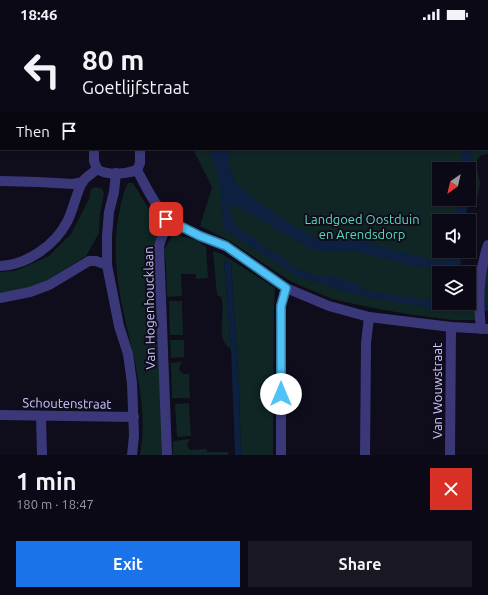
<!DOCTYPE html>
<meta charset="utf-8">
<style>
body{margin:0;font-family:Ubuntu,sans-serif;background:#191722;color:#f1f3f6;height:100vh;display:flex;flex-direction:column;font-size:15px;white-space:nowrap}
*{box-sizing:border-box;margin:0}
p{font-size:13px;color:#9a9aa0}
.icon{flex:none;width:22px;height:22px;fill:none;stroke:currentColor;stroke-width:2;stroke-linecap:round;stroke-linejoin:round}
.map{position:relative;height:427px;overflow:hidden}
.drawer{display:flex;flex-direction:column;background:#0b0915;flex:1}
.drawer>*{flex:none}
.banner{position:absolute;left:0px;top:0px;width:488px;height:122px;box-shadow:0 1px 3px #0004,0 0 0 1px #2b2a34;background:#0b0915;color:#f1f3f6;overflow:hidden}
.needle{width:26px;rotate:214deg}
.controls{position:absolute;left:432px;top:134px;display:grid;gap:8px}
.controls a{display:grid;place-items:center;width:44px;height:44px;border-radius:0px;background:#0b0915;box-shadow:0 1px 3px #0004,0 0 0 1px #2b2a34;font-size:20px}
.pin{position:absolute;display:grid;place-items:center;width:34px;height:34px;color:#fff;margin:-17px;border-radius:8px;box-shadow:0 2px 6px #0006}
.me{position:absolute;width:44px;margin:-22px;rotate:0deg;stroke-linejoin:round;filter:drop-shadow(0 0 3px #0008)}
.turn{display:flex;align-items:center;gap:14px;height:84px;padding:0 16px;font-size:18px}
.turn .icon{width:52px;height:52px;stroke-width:2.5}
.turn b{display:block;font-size:28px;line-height:34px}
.then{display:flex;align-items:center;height:38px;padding:0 16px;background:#0003;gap:8px;font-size:15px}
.round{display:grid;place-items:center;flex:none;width:42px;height:42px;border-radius:0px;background:#191722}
.head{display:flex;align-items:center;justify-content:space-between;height:68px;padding:0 16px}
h1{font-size:24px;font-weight:700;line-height:30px}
.button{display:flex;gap:8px;margin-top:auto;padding:8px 16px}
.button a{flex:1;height:46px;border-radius:0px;background:#1a73e8;color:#fff;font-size:16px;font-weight:700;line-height:46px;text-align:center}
.button a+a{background:#191722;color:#f1f3f6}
.status{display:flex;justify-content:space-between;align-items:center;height:28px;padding:0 20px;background:#0b0915;direction:ltr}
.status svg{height:11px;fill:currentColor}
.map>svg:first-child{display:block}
.green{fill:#0f2625}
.water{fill:#0d203f}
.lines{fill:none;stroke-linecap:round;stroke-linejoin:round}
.canal{stroke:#0d203f;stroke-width:9}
.minor{stroke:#3b387a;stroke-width:10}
.route-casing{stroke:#337fa1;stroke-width:10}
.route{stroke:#4fc3f7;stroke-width:7}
.labels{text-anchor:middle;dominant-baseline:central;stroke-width:4;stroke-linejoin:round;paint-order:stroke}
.park-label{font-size:13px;fill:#57dbbb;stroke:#0f0c1c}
.street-label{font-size:13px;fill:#cfc8fe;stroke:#0f0c1c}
</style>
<div class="status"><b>18:46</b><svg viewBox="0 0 49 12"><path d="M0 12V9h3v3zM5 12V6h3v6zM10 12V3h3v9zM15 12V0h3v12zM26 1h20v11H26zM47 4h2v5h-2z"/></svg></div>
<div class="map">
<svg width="488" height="427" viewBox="0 0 488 427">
<rect width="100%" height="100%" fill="#0f0c1c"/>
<g class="green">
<path d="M160,0H488V68L487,69V1H160Z"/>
<path d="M488,80V126L481,127L476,134L480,155L478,167H469V141H439V171H468L465,193H439V223H462L459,245H439V275H469V265H471L474,257L481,253L488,219V276H480L476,292H452L407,286L368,279L332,271L290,253L230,213L200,198L212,159L193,121H487Z"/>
<path d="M128,155H133L156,193L157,198L156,221L164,427H140C155,343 100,267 120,181C122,172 124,162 128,155Z"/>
<path d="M96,159L102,161L104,165L100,185L99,205L86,228L47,253L29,261L0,267V244L15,243L49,228L71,206L89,171L91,161Z"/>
<path d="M176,207L196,212L206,219L208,250L196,251V246H181L182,268L167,269L166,236L164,222L172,208Z"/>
<path d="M213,223L222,226L275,260L274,280L273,427H241L239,361L231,236L224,232L231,321C213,310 227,285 221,269L217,267Z"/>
<path d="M169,273H182L183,307H170Z"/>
<path d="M170,312H184V329L171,330Z"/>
<path d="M183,334L180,337L179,342L183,346H189L190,370H172L171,335Z"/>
<path d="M189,375L191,408L177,409L175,376Z"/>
<path d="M190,411L187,417L188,420L190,422L207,421V424H228V427H173V413Z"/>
</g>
<g class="water">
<path d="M208,121H230L229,136L236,156L261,176L291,196L317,211L327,212L345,209L354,210L396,223L410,226L440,234L449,232L451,223H462L459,245H449L443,242L414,238L354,223L327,224L311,221L233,176L231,177L230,182L234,197L298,241L317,248L340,256L389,267L421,271L439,272V275H469L488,276V283L426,279L369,270L344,263L297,248L225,202L223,198C221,170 222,146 208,121Z"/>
<path d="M462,121H473L469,159V141H460Z"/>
<path d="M457,171H468L465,193H455Z"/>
<path d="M224,232L231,236L239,361L241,427H235L231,321Z"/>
</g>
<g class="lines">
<path class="canal" d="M324,251L356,260"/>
<g class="minor">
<path d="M140,0V1"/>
<path d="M100,1V0"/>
<path d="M94,121V133L97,141C107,148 126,146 137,142L140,135V121"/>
<path d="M137,142C144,155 150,168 159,180C162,184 166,186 166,191C167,200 161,209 159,219L167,427"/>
<path d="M116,145L114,164L109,184L107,208V237L119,298L128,326L132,355L134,408L132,427"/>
<path d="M0,153L38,154L73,156L83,154"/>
<path d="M166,191L200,208L226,218L286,260L329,278L369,289L451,299L488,301"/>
<path d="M0,238C27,237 55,217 67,194C73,183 77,162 83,153C87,148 93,145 97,141"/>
<path d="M0,270L30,264L49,257L89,233H96L107,237"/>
<path d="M481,301C478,274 479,243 488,217"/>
<path d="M0,387L134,389"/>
<path d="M41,388L42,427"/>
<path d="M281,427V278L286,260"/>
<path d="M365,427L366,315L369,289"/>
<path d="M450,427L451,299"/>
</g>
</g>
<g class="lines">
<defs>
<path id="route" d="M166,191L200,208L226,218L286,260L281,278V366"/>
</defs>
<use href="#route" class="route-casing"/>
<use href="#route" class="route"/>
</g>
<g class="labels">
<g class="park-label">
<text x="362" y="191">Landgoed Oostduin<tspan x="362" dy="15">en Arendsdorp</tspan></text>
</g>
<g class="street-label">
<text transform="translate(149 280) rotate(-91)">Van Hogenhoucklaan</text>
<text transform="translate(437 363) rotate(-90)">Van Wouwstraat</text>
<text transform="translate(67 375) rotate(1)">Schoutenstraat</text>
</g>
</g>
</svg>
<div class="controls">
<a><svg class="needle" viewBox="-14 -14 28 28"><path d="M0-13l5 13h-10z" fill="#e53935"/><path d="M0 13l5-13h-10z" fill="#9a9aa0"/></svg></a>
<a><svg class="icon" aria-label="sound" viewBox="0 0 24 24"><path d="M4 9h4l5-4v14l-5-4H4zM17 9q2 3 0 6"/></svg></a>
<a><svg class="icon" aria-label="layers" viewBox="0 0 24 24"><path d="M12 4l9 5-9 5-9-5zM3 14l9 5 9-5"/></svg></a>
</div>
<div class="pin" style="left:166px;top:191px;background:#d93025"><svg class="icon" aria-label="arrive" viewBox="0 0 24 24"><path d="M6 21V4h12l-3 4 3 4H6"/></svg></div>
<svg class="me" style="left:281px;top:366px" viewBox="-20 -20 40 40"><circle r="19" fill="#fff"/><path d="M0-13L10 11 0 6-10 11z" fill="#4fc3f7"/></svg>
<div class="banner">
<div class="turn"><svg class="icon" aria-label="left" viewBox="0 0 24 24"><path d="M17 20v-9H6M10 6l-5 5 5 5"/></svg><div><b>80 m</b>Goetlijfstraat</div></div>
<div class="then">Then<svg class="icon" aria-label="arrive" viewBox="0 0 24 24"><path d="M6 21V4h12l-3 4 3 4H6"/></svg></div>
</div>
</div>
<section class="drawer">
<div class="head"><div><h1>1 min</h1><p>180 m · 18:47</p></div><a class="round" style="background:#d93025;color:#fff"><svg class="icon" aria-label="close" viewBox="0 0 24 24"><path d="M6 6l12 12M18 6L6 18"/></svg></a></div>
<div class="button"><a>Exit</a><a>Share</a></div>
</section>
